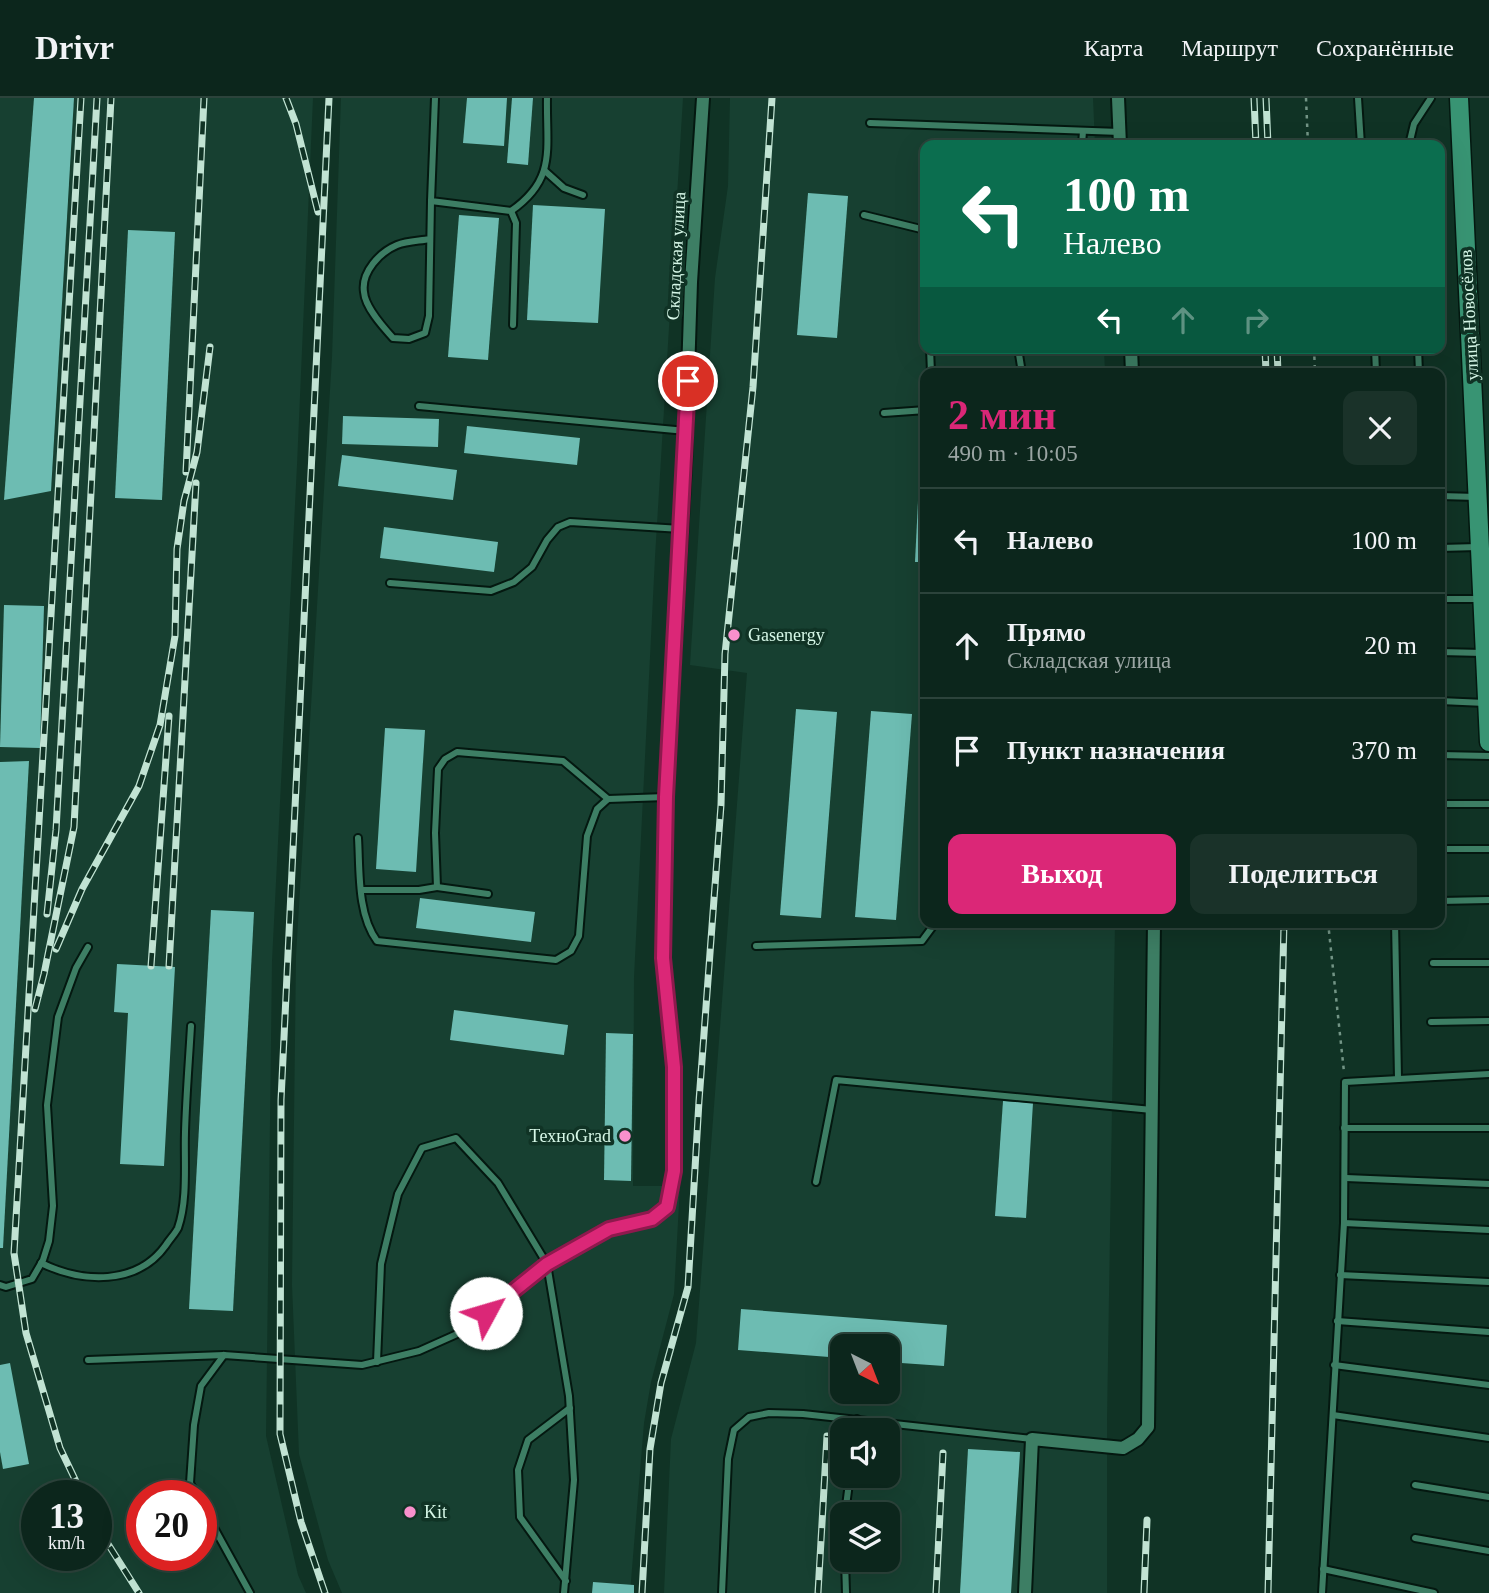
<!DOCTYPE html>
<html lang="ru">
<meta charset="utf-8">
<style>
body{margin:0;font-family:Georgia,serif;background:#1a3229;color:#f1f3f6;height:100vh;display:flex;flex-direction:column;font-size:26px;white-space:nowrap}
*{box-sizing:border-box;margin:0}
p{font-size:23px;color:#9aa5a3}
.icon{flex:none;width:38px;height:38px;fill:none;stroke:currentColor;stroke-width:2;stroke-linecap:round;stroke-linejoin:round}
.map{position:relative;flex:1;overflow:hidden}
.panel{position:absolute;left:920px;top:270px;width:525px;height:560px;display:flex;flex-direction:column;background:#0c261c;border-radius:14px;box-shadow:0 7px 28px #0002,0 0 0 2px #2c433b}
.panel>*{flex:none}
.banner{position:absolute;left:920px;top:42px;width:525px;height:214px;border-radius:14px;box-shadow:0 7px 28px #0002,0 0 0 2px #2c433b;background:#0b6e4f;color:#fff;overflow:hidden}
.needle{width:46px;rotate:138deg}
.tools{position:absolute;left:830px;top:1236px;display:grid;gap:14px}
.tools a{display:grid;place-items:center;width:70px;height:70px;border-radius:14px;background:#0c261c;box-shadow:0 7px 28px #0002,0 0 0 2px #2c433b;font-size:35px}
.speed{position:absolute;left:21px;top:1382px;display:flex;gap:14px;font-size:35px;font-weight:700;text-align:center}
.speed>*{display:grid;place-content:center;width:91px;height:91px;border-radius:50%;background:#0c261c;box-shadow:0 7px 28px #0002,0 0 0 2px #2c433b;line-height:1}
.speed small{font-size:18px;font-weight:400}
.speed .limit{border:10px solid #d22;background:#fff;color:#111}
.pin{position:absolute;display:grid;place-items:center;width:60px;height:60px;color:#fff;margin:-30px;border:4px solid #fff;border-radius:50%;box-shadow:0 2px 7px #0007}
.me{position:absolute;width:77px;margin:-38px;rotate:51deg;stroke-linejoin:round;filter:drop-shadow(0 0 5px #0008)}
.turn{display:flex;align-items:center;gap:24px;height:147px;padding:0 28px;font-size:32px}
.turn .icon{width:91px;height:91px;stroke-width:2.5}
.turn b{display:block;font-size:49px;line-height:60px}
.lanes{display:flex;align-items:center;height:66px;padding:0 28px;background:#0003;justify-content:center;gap:35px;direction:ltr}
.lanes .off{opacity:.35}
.round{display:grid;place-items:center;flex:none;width:74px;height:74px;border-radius:14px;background:#1a3229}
.summary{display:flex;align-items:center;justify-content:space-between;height:119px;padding:0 28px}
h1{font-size:42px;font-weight:700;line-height:52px;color:#db2777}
.cta{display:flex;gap:14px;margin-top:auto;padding:14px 28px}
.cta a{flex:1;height:80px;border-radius:14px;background:#db2777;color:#fff;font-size:28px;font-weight:700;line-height:80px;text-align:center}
.cta a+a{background:#1a3229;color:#f1f3f6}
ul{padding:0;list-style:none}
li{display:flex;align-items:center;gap:21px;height:105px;padding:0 28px;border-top:2px solid #2c433b}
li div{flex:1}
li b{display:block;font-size:26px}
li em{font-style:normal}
header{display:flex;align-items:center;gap:42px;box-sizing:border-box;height:98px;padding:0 35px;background:#0c261c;border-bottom:2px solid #2c433b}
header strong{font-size:33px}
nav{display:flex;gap:38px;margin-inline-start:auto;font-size:24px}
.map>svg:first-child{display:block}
.built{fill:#174031;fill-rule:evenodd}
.building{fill:#6dbcb2}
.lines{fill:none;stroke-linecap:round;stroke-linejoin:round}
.lane-casing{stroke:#041810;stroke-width:10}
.street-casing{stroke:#041810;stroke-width:16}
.secondary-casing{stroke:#041810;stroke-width:21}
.path{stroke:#739586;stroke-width:2.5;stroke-dasharray:3.5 5;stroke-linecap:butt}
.lane{stroke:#3d7e64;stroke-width:6}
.street{stroke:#3d7e64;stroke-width:12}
.secondary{stroke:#389473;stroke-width:18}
.rail-casing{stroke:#c1e3d3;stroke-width:7}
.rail{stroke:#103325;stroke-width:4.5;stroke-dasharray:13;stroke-linecap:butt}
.route-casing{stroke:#8e194d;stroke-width:18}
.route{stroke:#db2777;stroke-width:12}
.poi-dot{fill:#f890cc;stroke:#103325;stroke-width:2.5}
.labels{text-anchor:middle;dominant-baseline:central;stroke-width:7;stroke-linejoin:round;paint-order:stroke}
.street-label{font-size:18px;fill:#d6f7e7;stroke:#103325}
.poi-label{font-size:18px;fill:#d6f7e7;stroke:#103325;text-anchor:start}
</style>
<header>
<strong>Drivr</strong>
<nav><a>Карта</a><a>Маршрут</a><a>Сохранённые</a></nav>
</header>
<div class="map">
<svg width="1489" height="1495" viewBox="0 0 1489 1495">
<rect width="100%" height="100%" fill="#103325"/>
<g class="built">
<path d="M0,0H313L297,367L272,863L266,1338L298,1477L306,1495H0ZM37,1398H96V1458H37ZM142,1398H201V1458H142Z"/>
<path d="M341,0H683L655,459L634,879L633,1088H680L674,1196L651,1284L644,1325L630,1495H342L328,1462L299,1356L292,1187L296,858L332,259Z"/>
<path d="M730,0H1093L1095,47H926V250H1104L1105,275H926V824H1115L1107,1322V1495H664L671,1341L696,1245L747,575L690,567L715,180L728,88ZM842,1248H887V1293H842ZM842,1332H887V1377H842ZM842,1416H887V1461H842Z"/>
</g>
<g class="building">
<path d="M34,0H74L51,393L4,402Z"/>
<path d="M467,0H507L504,48L463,45Z"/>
<path d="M512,0H533L528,67L507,65Z"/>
<path d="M808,95L848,98L837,240L797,237Z"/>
<path d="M533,107L605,111L598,225L527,222Z"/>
<path d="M459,117L499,120L488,262L448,259Z"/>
<path d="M128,132L175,134L162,402L115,400Z"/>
<path d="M343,318L439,321L438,349L342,346Z"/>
<path d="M467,328L580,340L577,367L464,355Z"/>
<path d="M342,357L457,372L453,402L338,388Z"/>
<path d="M919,383H926V464H915Z"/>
<path d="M384,429L498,444L494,474L380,460Z"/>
<path d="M4,507L44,508L40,650L0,649Z"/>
<path d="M796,611L837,614L821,820L780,817Z"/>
<path d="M871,613L912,616L896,822L855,819Z"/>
<path d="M385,630L425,632L416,774L376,771Z"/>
<path d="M29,663L3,1150H0V664Z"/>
<path d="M420,800L535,814L531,844L416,830Z"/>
<path d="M211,812L254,814L233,1213L189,1211Z"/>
<path d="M117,866L175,869L164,1068L120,1066L128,915L114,914Z"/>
<path d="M454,912L568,927L564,957L450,942Z"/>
<path d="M606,935L633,936L631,1083L604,1082Z"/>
<path d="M1003,1003L1033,1005L1026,1120L995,1118Z"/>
<path d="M741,1211L947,1227L944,1268L887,1264V1248H842V1260L738,1252Z"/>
<path d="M10,1265L29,1366L3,1371L0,1354V1267Z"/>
<path d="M968,1351L1020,1354L1011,1495H960Z"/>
<path d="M593,1484L634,1487V1495H592Z"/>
</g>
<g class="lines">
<defs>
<g id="lane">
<path d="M435,0L431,103L511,113L516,125L513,227"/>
<path d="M1358,0L1361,47"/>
<path d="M870,25L1120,34"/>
<path d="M1082,47L1083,33"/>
<path d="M1409,47L1414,26L1431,0"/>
<path d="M545,73L564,90L583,97"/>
<path d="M511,113C557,81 546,51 547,0"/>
<path d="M864,117L925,132L926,150"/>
<path d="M430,141C419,143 407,143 397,147C380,154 361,174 364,194C365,209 382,228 393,240L409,241L425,235L429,218L431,103"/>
<path d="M930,250L931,275"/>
<path d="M1018,250L1022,275"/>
<path d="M1375,250L1376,275"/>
<path d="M1418,250L1419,275"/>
<path d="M419,308L686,333"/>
<path d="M884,315L926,312"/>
<path d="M1440,398L1477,399"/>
<path d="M1440,450L1478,449"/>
<path d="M390,485L491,493L514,484L532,469L547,442L558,429L570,424L681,431"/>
<path d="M1440,501H1480"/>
<path d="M1440,554L1483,555"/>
<path d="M1440,603L1485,605"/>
<path d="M1440,657L1489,658"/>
<path d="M924,687H926"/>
<path d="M1440,706H1489"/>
<path d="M358,740C360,772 357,816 377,843L556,862L571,853L579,838L587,738L597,711L608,701L666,699"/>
<path d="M1440,751H1489"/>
<path d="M437,789L488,796"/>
<path d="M361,792H419L437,789L435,735L438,671L445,661L457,654L563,663L608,701"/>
<path d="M1440,803L1489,802"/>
<path d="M1395,824L1398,980"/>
<path d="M756,848L922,843L936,824"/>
<path d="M1433,865H1489"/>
<path d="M1431,924L1489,923"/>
<path d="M1344,1030H1489"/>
<path d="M1346,1080L1489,1086"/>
<path d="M816,1084L836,982L1152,1012"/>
<path d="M1344,1125L1489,1132"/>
<path d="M41,1165C82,1185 137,1188 166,1147C169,1142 175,1136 178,1130C188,1101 184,1064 185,1034C186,999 189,963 191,928"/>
<path d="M1340,1177L1489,1184"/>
<path d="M0,1187L6,1189L32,1181L43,1162L49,1143L53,1108L47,1007L58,919L76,870L88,849"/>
<path d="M1337,1223L1489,1234"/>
<path d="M88,1262L224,1257L362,1267L419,1253L466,1232L547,1166L609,1131L652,1121L667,1109L674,1073"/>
<path d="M377,1264L381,1166L398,1096L422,1050L456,1040L498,1085L547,1166L569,1298L574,1382L564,1495"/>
<path d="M1334,1267L1489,1287"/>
<path d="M1333,1317L1489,1340"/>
<path d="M856,1332L857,1321"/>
<path d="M1415,1387L1489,1399"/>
<path d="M197,1398L190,1385L194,1327L201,1288L224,1257"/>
<path d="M201,1406L250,1495"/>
<path d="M845,1416L850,1377"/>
<path d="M1415,1440L1489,1453"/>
<path d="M845,1461L846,1495"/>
<path d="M1323,1471L1434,1495"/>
<path d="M566,1483L520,1419L518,1372L528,1342L570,1310"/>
<path d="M722,1495L728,1361L734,1332L749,1319L769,1315L803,1316L1032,1341"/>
<path d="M1322,1495L1344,1125L1345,984L1489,976"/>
</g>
<g id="street">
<path d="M1118,0L1120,47"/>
<path d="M1131,250L1132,275"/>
<path d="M674,1073V969L663,860L666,699L685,367L691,184L703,0"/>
<path d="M1025,1495L1032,1341L1123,1350L1138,1341L1148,1329L1154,824"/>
</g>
<path id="secondary" d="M1459,0L1489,644"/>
</defs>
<use href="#lane" class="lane-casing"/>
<use href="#street" class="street-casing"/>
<use href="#secondary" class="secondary-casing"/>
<g class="path">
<path d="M1306,0L1308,47"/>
<path d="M1314,250L1315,275"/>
<path d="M1328,824L1344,974"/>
</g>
<use href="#lane" class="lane"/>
<use href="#street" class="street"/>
<use href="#secondary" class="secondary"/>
<defs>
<g id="rail">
<path d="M81,0L14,1155L26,1235L60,1350L83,1398"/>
<path d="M286,0L296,26L318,114"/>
<path d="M1254,0L1256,47"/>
<path d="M1266,0L1268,47"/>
<path d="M1265,250L1266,275"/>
<path d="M1277,250L1278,275"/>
<path d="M186,374L204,0"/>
<path d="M47,816L56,732L97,0"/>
<path d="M56,851L82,791L139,688L160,627L175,538L177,451L184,403L197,354L210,249"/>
<path d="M151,868L169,618"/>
<path d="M169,868L196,385"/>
<path d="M35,911L44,876L74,729L111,0"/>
<path d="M96,1427L139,1495"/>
<path d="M325,1495L301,1424L280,1336L281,1002L329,0"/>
<path d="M642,1495L650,1351L661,1285L688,1189L699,1003L721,707L725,556L753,289L772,0"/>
<path d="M818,1495L827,1338"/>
<path d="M936,1495L943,1355"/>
<path d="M1144,1495L1147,1422"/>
<path d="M1268,1495L1284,824"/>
</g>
</defs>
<use href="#rail" class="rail-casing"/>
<use href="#rail" class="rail"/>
</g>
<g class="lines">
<defs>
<path id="route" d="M486,1215L547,1166L609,1131L652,1121L667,1109L674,1073V969L663,860L666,699L688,283"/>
</defs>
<use href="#route" class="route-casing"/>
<use href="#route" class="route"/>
</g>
<g class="poi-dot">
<circle cx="734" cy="537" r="7"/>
<circle cx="625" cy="1038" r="7"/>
<circle cx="410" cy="1414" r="7"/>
</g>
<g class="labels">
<g class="street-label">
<text transform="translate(676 158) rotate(-87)">Складская улица</text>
<text transform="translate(1469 217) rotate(-93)">улица Новосёлов</text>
</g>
<g class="poi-label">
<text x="748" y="537">Gasenergy</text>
<text x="611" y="1038" text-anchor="end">ТехноGrad</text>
<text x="424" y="1414">Kit</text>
</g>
</g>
</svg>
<div class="tools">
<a><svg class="needle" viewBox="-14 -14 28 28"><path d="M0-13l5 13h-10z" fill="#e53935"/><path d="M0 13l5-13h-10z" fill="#9aa5a3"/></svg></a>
<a><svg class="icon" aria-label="sound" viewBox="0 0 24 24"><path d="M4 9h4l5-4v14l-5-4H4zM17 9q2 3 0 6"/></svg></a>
<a><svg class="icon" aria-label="layers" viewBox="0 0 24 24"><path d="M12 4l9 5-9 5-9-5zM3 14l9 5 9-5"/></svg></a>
</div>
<div class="speed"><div>13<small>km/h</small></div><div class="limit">20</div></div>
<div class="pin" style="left:688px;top:283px;background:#d93025"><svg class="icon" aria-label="arrive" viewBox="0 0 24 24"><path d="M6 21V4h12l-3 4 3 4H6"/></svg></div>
<svg class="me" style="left:486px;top:1215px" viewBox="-20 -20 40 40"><circle r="19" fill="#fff"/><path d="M0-13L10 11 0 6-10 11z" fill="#db2777"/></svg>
<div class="banner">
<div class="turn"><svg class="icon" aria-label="left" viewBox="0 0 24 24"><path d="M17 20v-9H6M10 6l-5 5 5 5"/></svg><div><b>100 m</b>Налево</div></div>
<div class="lanes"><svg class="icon" aria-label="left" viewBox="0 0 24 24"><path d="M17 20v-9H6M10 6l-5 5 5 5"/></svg><svg class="icon off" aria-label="ahead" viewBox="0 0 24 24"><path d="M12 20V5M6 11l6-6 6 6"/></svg><svg class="icon off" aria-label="right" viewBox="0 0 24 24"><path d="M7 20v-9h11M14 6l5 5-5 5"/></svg></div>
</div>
<section class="panel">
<div class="summary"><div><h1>2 мин</h1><p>490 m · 10:05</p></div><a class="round"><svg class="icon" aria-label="close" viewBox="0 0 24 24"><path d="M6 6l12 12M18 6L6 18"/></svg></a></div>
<ul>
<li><svg class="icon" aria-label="left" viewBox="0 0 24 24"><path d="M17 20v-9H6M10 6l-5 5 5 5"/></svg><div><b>Налево</b></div><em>100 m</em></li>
<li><svg class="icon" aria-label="ahead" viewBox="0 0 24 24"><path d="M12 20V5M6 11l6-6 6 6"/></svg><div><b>Прямо</b><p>Складская улица</p></div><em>20 m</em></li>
<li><svg class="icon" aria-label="arrive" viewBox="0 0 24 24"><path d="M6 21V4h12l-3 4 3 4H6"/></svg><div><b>Пункт назначения</b></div><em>370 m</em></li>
</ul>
<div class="cta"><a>Выход</a><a>Поделиться</a></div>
</section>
</div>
